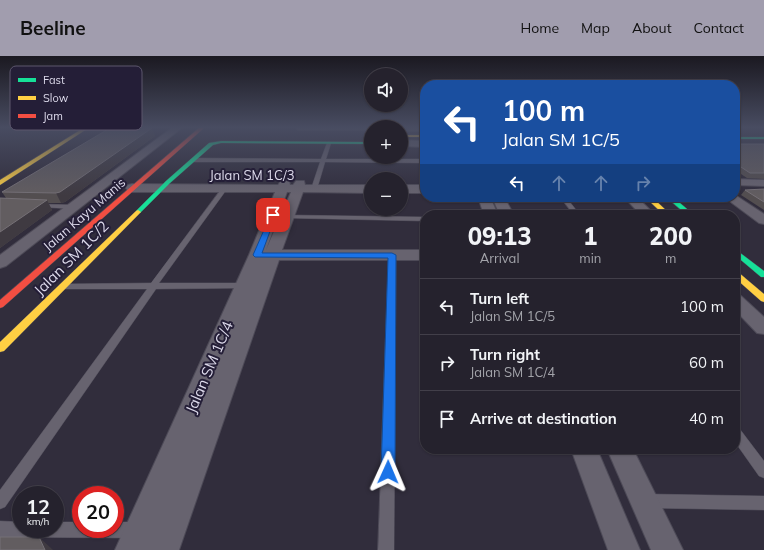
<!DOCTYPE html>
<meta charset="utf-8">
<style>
body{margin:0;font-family:Mulish,sans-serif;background:#312f39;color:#f1f3f6;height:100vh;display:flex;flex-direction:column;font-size:15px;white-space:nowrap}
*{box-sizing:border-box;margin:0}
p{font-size:13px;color:#a3a4aa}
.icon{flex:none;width:22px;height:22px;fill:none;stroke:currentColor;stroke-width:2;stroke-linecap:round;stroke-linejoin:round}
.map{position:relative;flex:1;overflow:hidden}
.panel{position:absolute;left:420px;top:154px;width:320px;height:244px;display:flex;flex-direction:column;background:#25222d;border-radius:16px;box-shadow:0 1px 3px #0004,0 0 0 1px #423f49}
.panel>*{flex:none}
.banner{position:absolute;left:420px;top:24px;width:320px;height:122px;border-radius:16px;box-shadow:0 1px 3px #0004,0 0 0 1px #423f49;background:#1a4fa0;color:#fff;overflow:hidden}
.controls{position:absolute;left:364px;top:12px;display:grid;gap:8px}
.controls a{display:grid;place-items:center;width:44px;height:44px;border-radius:50%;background:#25222d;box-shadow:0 1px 3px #0004,0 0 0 1px #423f49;font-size:20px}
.speed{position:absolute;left:12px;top:430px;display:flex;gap:8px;font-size:20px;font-weight:700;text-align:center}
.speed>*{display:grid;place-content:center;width:52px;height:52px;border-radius:50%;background:#25222d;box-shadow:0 1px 3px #0004,0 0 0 1px #423f49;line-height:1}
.speed small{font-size:10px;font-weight:400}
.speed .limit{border:6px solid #d22;background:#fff;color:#111}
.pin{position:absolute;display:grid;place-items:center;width:34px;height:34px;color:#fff;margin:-17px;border-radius:8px;box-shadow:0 2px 6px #0006}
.me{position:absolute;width:44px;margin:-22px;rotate:1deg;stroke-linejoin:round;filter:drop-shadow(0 0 3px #0008)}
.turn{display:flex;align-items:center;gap:14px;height:84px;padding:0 16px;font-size:18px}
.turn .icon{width:52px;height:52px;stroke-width:2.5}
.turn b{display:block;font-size:28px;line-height:34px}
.lanes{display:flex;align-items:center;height:38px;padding:0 16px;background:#0003;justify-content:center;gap:20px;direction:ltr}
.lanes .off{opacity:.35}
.eta{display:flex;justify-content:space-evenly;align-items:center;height:68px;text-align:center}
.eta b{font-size:24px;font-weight:800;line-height:28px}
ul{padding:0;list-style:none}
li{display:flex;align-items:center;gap:12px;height:56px;padding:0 16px;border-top:1px solid #423f49}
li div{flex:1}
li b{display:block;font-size:15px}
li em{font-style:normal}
header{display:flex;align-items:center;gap:24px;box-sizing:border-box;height:56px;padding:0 20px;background:#a19dae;color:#111}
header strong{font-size:19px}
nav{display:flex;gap:22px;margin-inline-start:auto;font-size:14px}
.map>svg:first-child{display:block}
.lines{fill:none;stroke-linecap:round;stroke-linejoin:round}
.lane-casing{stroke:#4d4a57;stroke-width:1}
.street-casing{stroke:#4d4a57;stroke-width:2}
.fast-casing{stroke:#4d4a57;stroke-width:1}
.slow-casing{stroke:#4d4a57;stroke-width:1}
.jam-casing{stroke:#4d4a57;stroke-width:1}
.lane{fill:#67636f;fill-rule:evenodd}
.street{fill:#67636f;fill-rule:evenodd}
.fast{fill:#16e098;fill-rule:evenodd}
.slow{fill:#ffcf43;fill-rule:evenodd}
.jam{fill:#f24e42;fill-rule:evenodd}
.wall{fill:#534e50}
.shaded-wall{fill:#3f3a41}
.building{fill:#625d60;stroke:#757076}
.route{fill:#1a73e8;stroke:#114b97}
.labels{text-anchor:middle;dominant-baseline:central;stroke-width:4;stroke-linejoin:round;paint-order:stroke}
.far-street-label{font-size:13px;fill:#dddaeb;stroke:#241e37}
.street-label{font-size:15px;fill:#dddaeb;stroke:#241e37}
.key{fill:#241e37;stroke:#5c566d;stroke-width:1}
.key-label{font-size:11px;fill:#dddaeb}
</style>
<header>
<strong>Beeline</strong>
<nav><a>Home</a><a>Map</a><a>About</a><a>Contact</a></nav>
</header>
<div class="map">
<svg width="764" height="494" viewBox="0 0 764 494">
<rect width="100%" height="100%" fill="#312d3c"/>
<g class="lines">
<defs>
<g id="lane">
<path d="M329,86L331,87L326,103H425V107L325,106L317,133L314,135L311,133L320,106H193L190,104L193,102L321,103L327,87Z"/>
<path d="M222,132L227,133L159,227H244L248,230L247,232L156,233L5,451L0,453V434L147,233H63L59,230L60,228L151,227Z"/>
<path d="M560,141H566L580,159H574Z"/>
<path d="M39,148L76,149L79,151L76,153L37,151L36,150Z"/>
<path d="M287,159L425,161V165L285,162V160Z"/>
<path d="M389,197H395L396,199L394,494H378Z"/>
<path d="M735,371L739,372L764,405V422L759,420L735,386Z"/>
<path d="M648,438L764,440V454L648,452L643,450L641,445L643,440Z"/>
<path d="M0,465L21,466V473H55V466H81V473H115V466H137L142,469L145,474L142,479L137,482L0,481Z"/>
</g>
<g id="street">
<path d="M173,71H183L6,210L0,212V199Z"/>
<path d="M294,71H371V74H298Z"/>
<rect x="401" y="71" width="24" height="4"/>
<path d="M401,84L425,85V91L401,90Z"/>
<path d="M735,123L764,124V130L735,129Z"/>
<path d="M285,124L289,125L290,129H293L296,125H304L305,129H371V137L303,136L282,194H425V204H279L179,494H147L263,203L147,494H115L249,199L275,136H132L128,135L126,132L128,129L132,128L278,129L281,125ZM287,136H291L266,194Z"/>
<rect x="401" y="129" width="24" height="8"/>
<path d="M735,139L764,158V168L759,167L724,141H735Z"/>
<path d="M478,141H490L498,159H484Z"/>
<path d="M492,141H504L514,159H500Z"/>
<path d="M624,141H637L655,159H641Z"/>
<path d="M735,239L741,240L764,261V278L757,277L735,254Z"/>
<path d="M571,393H597L640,494H608Z"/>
<path d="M607,393H633L683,494H651Z"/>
</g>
<g id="fast">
<rect x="735" y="81" width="29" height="2"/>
<path d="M221,85L371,86V88L221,87L213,89L170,127L140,157H136V155L166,125L209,87Z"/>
<path d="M666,141H673L694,159H687Z"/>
<path d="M735,193L764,215V221H761L735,199Z"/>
</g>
<g id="slow">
<path d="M85,71H90L0,129V124Z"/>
<rect x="401" y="79" width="24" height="2"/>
<path d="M645,141H652L671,159H664Z"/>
<path d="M138,154L141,156L140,157L4,295L0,296V286L136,155Z"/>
<path d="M735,216H738L764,238V246L761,245L735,222Z"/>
</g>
<path id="jam" d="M200,71H205L3,251L0,252V244Z"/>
</defs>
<use href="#lane" class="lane-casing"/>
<use href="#street" class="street-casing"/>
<use href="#fast" class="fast-casing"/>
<use href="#slow" class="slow-casing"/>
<use href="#jam" class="jam-casing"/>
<use href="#lane" class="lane"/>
<use href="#street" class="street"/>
<use href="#fast" class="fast"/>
<use href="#slow" class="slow"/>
<use href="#jam" class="jam"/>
</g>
<g class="wall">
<path d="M155,80L65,146L61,147H48L52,154L0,192V142H6L2,136Z"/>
<path d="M735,88H764V123L747,122L735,114Z"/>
<path d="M764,133V154L741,139L745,134Z"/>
</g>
<g class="shaded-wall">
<path d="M152,72L155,80L65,146L61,147L56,137Z"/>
<path d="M47,144L52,154L0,192V176Z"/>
<path d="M39,481L52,493L53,494H45Z"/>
</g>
<g class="building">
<path d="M110,72H152L60,136L56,137L2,136Z"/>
<path d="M735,88H764V117H750L735,107Z"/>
<path d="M764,133V146L745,134Z"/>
<path d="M0,142L47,144L0,176Z"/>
<path d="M0,481H39L45,494H0Z"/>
</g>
<linearGradient id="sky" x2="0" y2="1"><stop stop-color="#1b1921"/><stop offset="0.51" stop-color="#484c61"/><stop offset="1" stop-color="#484c61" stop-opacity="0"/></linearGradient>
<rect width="764" height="140" fill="url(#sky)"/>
<path class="route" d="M271,158L276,159L262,197H392L396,199L395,416L393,421L388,423L383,421L381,416L388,202L255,201L253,199Z"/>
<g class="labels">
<g class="far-street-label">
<text x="252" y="119">Jalan SM 1C/3</text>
<text transform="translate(84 158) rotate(-41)">Jalan Kayu Manis</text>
</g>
<g class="street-label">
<text transform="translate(71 202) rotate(-45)">Jalan SM 1C/2</text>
<text transform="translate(209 311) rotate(-67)">Jalan SM 1C/4</text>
</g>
</g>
<rect x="10" y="10" width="132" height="64" rx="6" class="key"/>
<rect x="18" y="22" width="18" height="4" fill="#16e098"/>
<rect x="18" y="40" width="18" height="4" fill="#ffcf43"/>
<rect x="18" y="58" width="18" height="4" fill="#f24e42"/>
<g class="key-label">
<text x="43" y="28">Fast</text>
<text x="43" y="46">Slow</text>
<text x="43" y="64">Jam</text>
</g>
</svg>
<div class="controls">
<a><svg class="icon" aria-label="sound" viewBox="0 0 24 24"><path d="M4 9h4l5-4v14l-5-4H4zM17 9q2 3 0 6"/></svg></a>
<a>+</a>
<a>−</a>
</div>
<div class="speed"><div>12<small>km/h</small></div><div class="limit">20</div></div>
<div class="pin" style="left:273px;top:159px;background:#d93025"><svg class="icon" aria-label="arrive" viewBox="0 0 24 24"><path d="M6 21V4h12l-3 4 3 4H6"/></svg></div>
<svg class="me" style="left:388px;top:416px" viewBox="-20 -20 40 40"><path d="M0-17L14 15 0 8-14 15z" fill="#1a73e8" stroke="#fff" stroke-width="4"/></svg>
<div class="banner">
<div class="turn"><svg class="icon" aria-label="left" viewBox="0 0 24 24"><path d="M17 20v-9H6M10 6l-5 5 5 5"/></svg><div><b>100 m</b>Jalan SM 1C/5</div></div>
<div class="lanes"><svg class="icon" aria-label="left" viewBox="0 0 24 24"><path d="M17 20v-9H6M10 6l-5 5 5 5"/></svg><svg class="icon off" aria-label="ahead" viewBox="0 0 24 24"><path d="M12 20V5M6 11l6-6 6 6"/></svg><svg class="icon off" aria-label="ahead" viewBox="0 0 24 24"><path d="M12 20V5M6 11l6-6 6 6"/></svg><svg class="icon off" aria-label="right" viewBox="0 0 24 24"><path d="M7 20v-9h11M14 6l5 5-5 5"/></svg></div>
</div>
<section class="panel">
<div class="eta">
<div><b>09:13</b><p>Arrival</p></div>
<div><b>1</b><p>min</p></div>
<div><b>200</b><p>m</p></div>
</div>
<ul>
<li><svg class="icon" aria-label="left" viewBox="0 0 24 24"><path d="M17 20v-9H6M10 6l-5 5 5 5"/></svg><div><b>Turn left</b><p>Jalan SM 1C/5</p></div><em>100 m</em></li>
<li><svg class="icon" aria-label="right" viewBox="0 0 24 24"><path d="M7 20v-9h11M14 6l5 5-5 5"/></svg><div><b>Turn right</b><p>Jalan SM 1C/4</p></div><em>60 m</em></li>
<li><svg class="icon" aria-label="arrive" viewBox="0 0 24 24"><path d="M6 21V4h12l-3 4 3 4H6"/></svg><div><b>Arrive at destination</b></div><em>40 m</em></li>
</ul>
</section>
</div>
